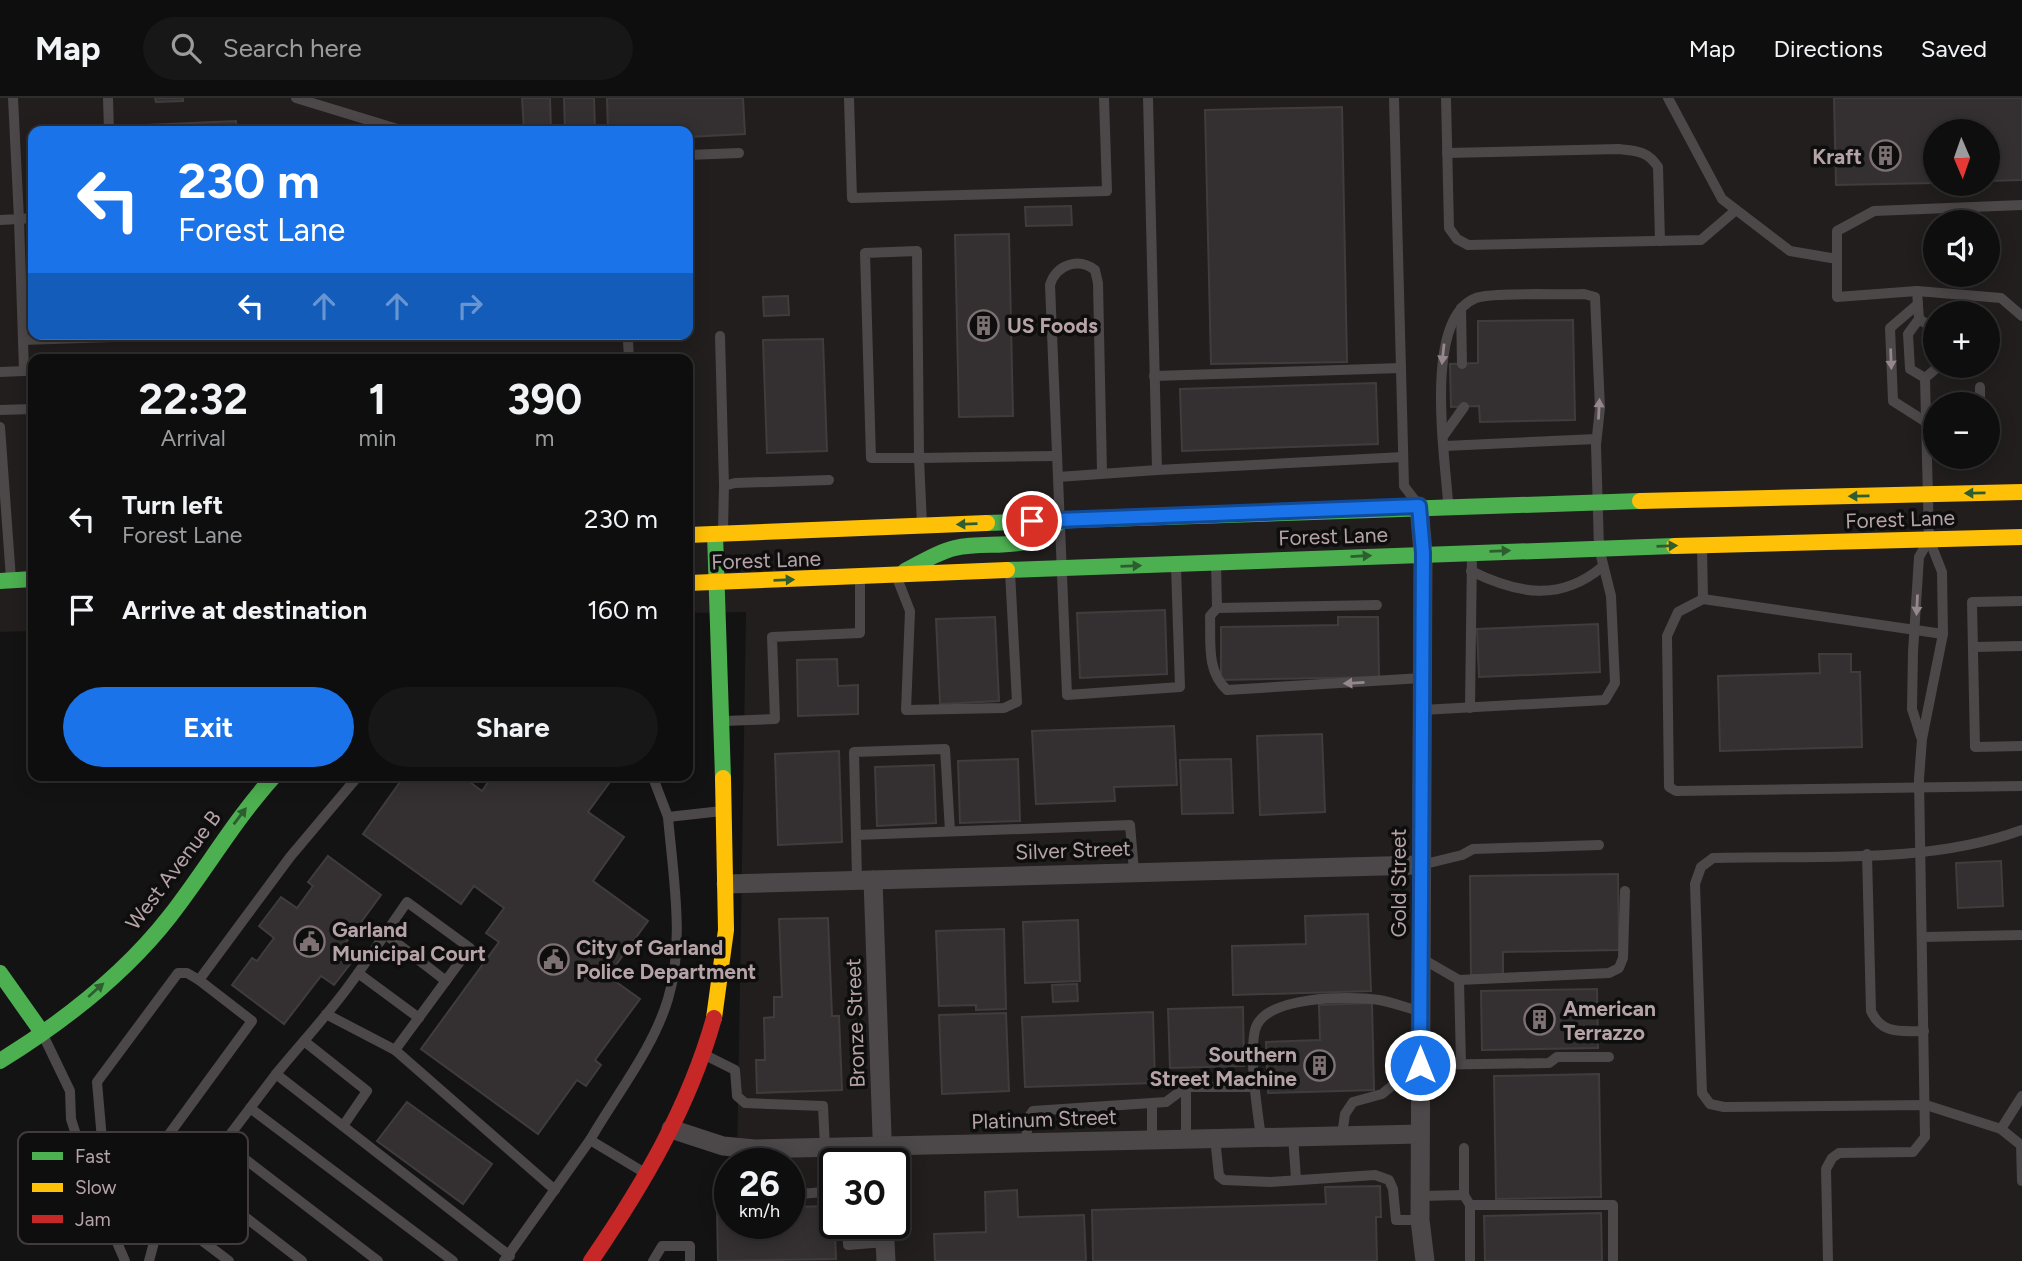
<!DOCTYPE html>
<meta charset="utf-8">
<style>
body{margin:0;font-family:Figtree,sans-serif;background:#171717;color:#f1f3f6;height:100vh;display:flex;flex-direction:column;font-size:26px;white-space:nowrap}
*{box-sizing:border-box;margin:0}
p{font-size:23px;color:#9b9c9e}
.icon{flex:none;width:38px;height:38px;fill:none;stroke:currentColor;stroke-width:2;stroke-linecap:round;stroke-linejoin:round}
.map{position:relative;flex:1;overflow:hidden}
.sheet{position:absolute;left:28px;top:256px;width:665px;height:427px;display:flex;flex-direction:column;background:#0e0e0e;border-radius:14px;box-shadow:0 4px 18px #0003,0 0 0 2px #2e2e2e}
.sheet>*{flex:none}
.guide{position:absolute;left:28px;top:28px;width:665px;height:214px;border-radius:14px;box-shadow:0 4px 18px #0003,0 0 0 2px #2e2e2e;background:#1a73e8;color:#fff;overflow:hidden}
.needle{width:46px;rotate:178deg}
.tools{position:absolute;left:1923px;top:21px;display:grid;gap:14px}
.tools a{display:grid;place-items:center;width:77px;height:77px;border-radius:50%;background:#0e0e0e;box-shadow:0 4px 18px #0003,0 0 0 2px #2e2e2e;font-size:35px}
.speed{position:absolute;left:714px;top:1050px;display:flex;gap:14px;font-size:35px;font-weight:700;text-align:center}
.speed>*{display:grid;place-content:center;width:91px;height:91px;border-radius:50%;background:#0e0e0e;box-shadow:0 4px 18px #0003,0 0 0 2px #2e2e2e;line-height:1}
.speed small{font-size:18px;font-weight:400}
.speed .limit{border:4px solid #111;border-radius:10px;background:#fff;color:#111}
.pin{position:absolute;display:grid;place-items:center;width:60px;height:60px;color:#fff;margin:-30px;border:4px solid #fff;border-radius:50%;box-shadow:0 2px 7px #0007}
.me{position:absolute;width:77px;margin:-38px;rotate:0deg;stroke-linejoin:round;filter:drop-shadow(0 0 5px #0008)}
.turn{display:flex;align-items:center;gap:24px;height:147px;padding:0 35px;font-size:32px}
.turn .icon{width:91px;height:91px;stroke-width:2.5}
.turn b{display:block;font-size:49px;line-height:60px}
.lanes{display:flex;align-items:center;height:66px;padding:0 35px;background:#0003;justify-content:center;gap:35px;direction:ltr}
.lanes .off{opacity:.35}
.eta{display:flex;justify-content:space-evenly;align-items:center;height:119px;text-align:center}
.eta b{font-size:42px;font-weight:700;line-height:49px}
.cta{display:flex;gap:14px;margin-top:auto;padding:14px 35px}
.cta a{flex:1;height:80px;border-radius:42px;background:#1a73e8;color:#fff;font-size:28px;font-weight:700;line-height:80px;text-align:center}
.cta a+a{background:#171717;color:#f1f3f6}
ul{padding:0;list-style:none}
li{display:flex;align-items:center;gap:21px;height:91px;padding:0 35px}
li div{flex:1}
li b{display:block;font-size:26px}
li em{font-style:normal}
header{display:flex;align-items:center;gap:42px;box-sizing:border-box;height:98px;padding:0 35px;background:#0e0e0e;border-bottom:2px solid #2e2e2e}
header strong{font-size:33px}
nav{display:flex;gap:38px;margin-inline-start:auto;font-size:24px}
.search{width:490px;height:63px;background:#171717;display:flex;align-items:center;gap:18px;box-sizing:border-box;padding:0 24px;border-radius:38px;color:#9b9c9e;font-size:26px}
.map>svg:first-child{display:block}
.built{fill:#211e1d;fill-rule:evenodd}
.building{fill:#343031;stroke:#403c3d;stroke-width:2}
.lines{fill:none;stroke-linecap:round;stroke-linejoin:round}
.lane{stroke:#4c4749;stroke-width:10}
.street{stroke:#4c4749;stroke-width:19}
.fast{stroke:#4caf50;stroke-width:16}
.slow{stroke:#ffc107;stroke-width:16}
.jam{stroke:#c62828;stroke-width:16}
.oneway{fill:#96878c}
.oneway2{fill:#2e5e2f}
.route-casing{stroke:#114b97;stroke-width:18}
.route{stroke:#1a73e8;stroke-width:12}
.labels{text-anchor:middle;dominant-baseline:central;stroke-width:7;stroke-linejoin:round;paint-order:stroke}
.poi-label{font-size:21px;font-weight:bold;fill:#b6a3a8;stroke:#0f0e0e;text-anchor:start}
.street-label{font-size:21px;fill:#b6a3a8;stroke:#0f0e0e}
.key{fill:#0f0e0e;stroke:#413b3c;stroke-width:2}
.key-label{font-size:19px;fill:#b6a3a8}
</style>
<header>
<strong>Map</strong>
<div class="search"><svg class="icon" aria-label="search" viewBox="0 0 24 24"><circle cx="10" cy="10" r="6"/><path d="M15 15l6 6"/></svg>Search here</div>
<nav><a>Map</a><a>Directions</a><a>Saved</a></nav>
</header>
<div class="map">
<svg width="2022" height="1163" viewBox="0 0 2022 1163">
<rect width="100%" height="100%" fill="#131313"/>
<path class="built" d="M0,0H2022V1163H735L736,1125H789V1066H737L746,514L688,515V261H33V533L0,534ZM33,33H688V236H33ZM1936,33H1988V86H1936ZM1936,124H1988V177H1936ZM1936,215H1988V268H1936ZM1936,306H1988V359H1936ZM835,1066H894V1125H835Z"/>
<g class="building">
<path d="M155,0H183V3L156,4Z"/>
<path d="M522,0H550L551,33H524Z"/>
<path d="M564,0H594L595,33H565Z"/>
<path d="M607,0H743L745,36L688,39V33H608Z"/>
<path d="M1834,0H2022V82L1988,83V33H1936V85L1836,87Z"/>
<path d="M1342,9L1347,264L1211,266L1205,12Z"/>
<path d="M236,23L237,33H146V27Z"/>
<path d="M1071,108L1072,127L1026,128L1025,109Z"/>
<path d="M1009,136L1013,318L959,319L955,137Z"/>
<path d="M788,198L789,217L764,218L763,199Z"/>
<path d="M1573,222L1575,322L1480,324L1479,308L1451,309L1450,266L1478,265V223Z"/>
<path d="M823,241L827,353L767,355L763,242Z"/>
<path d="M1376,285L1378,346L1182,353L1180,291Z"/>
<path d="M1165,512L1167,576L1080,580L1077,515Z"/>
<path d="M995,519L999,603L940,606L936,521Z"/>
<path d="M1338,519H1378L1379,579L1221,582V529L1338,527Z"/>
<path d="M1598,526L1600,574L1479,579L1477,531Z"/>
<path d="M1819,556H1851V574H1860L1862,649L1720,653L1718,578L1820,575Z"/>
<path d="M837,561L838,588L858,587V616L798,618L797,562Z"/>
<path d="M1174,628L1177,687L1114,689L1115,703L1036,706L1032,633Z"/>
<path d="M1322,636L1325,714L1260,717L1257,638Z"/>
<path d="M839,653L842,744L778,747L775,656Z"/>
<path d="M1018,661L1020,723L960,725L958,663Z"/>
<path d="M1231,661L1233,715L1182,716L1180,662Z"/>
<path d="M934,667L936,725L877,728L875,669Z"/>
<path d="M405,677H460L482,693L493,677H615L588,714L624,739L593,783L648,823L608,878L640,901L595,962L601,967L586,988L577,982L538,1036L421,951L499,844L486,835L504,810L474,788L461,806L363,736Z"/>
<path d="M328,758L381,797L345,846L358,856L334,887L321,878L284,926L232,887L252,860L257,863L274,840L259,828L281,799L297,810L313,788L308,784Z"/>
<path d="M2001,763L2003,808L1958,810L1956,765Z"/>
<path d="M1618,776L1619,852L1503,854V877H1471L1470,778Z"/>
<path d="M1368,816L1371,893L1233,897L1232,848L1306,846L1305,818Z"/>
<path d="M828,820L832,918H839L842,992L757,995L756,962H765L764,920L774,919V899H782L779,821Z"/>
<path d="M1078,822L1080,883L1025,885L1023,824Z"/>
<path d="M1004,831L1006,911L976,912V907L939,908L936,833Z"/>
<path d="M1077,886L1078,903L1053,904L1052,887Z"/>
<path d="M1597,891L1598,950L1482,952L1481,893Z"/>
<path d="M1372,905L1374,992L1268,995L1266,944L1320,942L1319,907Z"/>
<path d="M1243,909L1244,968L1170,970L1168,911Z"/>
<path d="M1153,914L1155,985L1025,989L1022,919Z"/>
<path d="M1006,915L1009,993L942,996L939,917Z"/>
<path d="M1599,976L1601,1099L1496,1101L1494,978Z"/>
<path d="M407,1004L492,1066L463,1106L377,1043Z"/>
<path d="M1380,1088L1381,1119H1376L1377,1163H1093L1092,1112L1326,1106L1325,1089Z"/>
<path d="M1017,1092L1018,1119L1084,1117L1086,1163H935L934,1136L986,1134L985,1094Z"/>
<path d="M834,1108L836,1161L718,1163L717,1111H730V1125H789V1109Z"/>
<path d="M1601,1115L1602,1163H1485L1484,1118Z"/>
</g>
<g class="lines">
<g class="lane">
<path d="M108,0L109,33"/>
<path d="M296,0L404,33"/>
<path d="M849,0L852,100L1107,93L1104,0"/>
<path d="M1394,0L1404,388L1417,405"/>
<path d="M1446,0L1449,130L1457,141L1468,147L1701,142L1736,112"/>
<path d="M1668,0L1722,101L1790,153L1837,161"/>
<path d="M1447,55L1619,51C1637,53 1648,53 1658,69L1660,143"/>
<path d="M688,57L739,55"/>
<path d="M0,122L19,121L13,0"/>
<path d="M1917,193L1837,199V133L1874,113L2022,107"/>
<path d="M1918,206L1890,230L1893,303L1926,324H1936"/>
<path d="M1461,210L1462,266"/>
<path d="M1919,221L1936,232"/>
<path d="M720,238L724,388"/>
<path d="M23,242L142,238"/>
<path d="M628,243L629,261"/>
<path d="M554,261H585"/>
<path d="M0,274L24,273L19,121L33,120"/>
<path d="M1154,278L1401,270"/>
<path d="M1925,280L1910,271L1908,236L1919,221L1917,193L2001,200L2022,218"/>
<path d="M1925,280L1939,268"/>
<path d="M1980,289V306"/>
<path d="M0,312L33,311"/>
<path d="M0,329L11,481"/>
<path d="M1444,337L1464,309"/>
<path d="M1445,348L1596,341"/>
<path d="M1157,372L1403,359"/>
<path d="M1102,375L1098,185L1095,172C1078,159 1056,167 1050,187L1067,597L1180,589L1176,469"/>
<path d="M1058,379L1157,372L1148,0"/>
<path d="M922,427L919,360H871L865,155L917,153L919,360L1055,358"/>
<path d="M723,432L724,388L735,385L829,382"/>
<path d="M1702,449L1703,501L1678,514L1667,538L1669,689L1676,693L2022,688"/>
<path d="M1216,464L1217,510L1377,507"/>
<path d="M1471,473C1518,496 1560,504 1602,469"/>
<path d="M897,480L910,513L906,612L1004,610L1017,604L1010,474"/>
<path d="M1703,501L1943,536"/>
<path d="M2022,503L1972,504L1975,649L2022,648"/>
<path d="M1217,510L1210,518C1211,544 1206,573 1227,592L1422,580"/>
<path d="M1973,549L2022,548"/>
<path d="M1470,610L1472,456"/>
<path d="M1422,612L1605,602L1615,585L1611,498L1599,450L1596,347L1600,310L1595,199L1584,196C1561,197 1493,194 1476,200C1423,220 1445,358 1448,404"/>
<path d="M724,623L775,621L772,539L860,535V480"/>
<path d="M1921,639L1912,611L1913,554L1919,459L1927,445"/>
<path d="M652,677L668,719"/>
<path d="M2022,732C1926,767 1814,757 1713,760L1701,769L1695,786L1702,995L1710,1006L1724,1009L1926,1007L2001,1031L2021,1047L2022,1083"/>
<path d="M856,737L854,654L945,651L950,733"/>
<path d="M1867,756L1871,913C1882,937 1901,933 1924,933"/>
<path d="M1421,767L1462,757L1473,751L1599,747"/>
<path d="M857,782L856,737L1130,727L1134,773"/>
<path d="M385,836L446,883"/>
<path d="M1923,839L2022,837"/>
<path d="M1421,860L1459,882L1609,875L1619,870L1623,860L1625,793"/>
<path d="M358,875L419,920"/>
<path d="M1459,882L1461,966"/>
<path d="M44,939L70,993L71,1021L91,1084L102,1079L123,1082L148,1065L252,923L199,882L290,759L359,677"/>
<path d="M304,943L367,993L343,1028"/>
<path d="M395,952L555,1092"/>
<path d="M705,957L735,972L737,998L745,1005L823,1008L825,1050"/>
<path d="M1420,967L1549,965L1557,959H1609"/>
<path d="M276,976C299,948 323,922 345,893C367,864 386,834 407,804L470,850L395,952L326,916"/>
<path d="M250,1010L453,1163"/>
<path d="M2001,1031L2022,998"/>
<path d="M1342,1037L1345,1016L1353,1004L1382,996L1399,982H1420"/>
<path d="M1293,1038L1296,1081"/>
<path d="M1261,1039C1257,1011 1249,958 1255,932C1264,897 1350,898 1379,902C1392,904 1406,910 1420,913"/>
<path d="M1186,1040V989H1255"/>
<path d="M1215,1040L1219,1078L1224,1082L1270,1084L1375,1077L1389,1082L1393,1091L1396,1122H1420"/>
<path d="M1152,1041V1005"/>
<path d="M590,1042C616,997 653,951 668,901C685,845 673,777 668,719L722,713"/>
<path d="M1026,1044L1028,1020L1033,1013L1166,1004L1186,989"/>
<path d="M224,1045L378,1163"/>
<path d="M1464,1050V1097"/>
<path d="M735,1066L739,1049"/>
<path d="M102,1079L103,1053L97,984L178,875H187L199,882"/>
<path d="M196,1081L302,1163"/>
<path d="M91,1084L125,1163"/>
<path d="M730,1085V1095"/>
<path d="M789,1097L835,1093"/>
<path d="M1420,1098L1464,1097L1470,1107H1613V1163"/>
<path d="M1470,1107V1163"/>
<path d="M168,1117L229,1163"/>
<path d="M847,1125L848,1147L885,1144"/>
<path d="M149,1163L157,1133L276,976L510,1158"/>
<path d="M504,1163L590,1042L645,1075"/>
<path d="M653,1163L662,1148H690V1163"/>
<path d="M1828,1163L1826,1071L1832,1060L1839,1055L1913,1054L1925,1039L1919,681L1922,641L1943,536L1942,474L1929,441L1925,280"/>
</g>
<g class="street">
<path d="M1419,408L1423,455L1420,1122L1425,1163"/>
<path d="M873,782L883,1066"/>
<path d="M726,786L1420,767"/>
<path d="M671,1031L723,1048L755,1051L1420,1036"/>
<path d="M884,1125L886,1163"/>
</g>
<g class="fast">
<path d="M987,425L1640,403"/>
<path d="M715,436L723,680"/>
<path d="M1007,472L1674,448"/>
<path d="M905,473C921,465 937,454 955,450C991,442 1031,456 1058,425"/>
<path d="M0,483L33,481"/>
<path d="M0,875L41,933"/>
<path d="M0,963C63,924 124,877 170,818C206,772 235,721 275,677"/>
</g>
<g class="slow">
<path d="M1640,403L2022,394"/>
<path d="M688,437L987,425"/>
<path d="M1674,448L2022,439"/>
<path d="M688,485L1007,472"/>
<path d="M714,920L726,832L723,680"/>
</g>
<path class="jam" d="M591,1163C643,1087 689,1009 714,920"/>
</g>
<defs><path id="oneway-solid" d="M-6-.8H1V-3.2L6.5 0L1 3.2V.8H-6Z" transform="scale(1.75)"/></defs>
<g class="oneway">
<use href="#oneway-solid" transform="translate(1443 256) rotate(96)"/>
<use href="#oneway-solid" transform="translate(1891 261) rotate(88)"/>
<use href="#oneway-solid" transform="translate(1599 311) rotate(-87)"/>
<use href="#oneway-solid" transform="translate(1917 507) rotate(93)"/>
<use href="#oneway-solid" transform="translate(1354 585) rotate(177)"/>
</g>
<g class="oneway2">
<use href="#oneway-solid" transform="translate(1975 395) rotate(179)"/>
<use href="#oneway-solid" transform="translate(1859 398) rotate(179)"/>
<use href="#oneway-solid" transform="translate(967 426) rotate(178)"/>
<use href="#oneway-solid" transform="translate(1667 448) rotate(-2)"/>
<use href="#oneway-solid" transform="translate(1500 453) rotate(-2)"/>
<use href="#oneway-solid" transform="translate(1361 458) rotate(-3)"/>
<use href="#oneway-solid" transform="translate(1131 468) rotate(-2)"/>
<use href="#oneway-solid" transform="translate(784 482) rotate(-2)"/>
<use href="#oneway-solid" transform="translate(240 718) rotate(-53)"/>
<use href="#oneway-solid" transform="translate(96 892) rotate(-42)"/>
</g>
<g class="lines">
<defs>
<path id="route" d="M1032,423L1419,408L1423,455L1420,967"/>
</defs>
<use href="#route" class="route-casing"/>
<use href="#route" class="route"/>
</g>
<defs>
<symbol id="building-ring" viewBox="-11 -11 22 22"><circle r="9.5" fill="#0f0e0e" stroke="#7d7174" stroke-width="1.5"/><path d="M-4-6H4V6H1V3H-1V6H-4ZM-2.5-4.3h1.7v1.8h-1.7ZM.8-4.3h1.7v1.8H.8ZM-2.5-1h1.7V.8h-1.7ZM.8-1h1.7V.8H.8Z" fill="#7d7174"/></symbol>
<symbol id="civic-ring" viewBox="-11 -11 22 22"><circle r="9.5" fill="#0f0e0e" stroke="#7d7174" stroke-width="1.5"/><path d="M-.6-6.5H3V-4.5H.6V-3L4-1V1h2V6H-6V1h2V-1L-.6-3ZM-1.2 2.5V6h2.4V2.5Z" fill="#7d7174"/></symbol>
</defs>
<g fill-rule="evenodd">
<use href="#building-ring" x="1868" y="40" width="35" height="35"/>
<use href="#building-ring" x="966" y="210" width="35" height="35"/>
<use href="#civic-ring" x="292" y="826" width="35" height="35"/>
<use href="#civic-ring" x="536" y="844" width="35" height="35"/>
<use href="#building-ring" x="1522" y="904" width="35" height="35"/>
<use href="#building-ring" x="1302" y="950" width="35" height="35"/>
</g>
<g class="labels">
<g class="poi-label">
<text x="1862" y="58" text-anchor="end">Kraft</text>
<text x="1007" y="227">US Foods</text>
<text x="332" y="831">Garland<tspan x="332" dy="24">Municipal Court</tspan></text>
<text x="576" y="849">City of Garland<tspan x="576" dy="24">Police Department</tspan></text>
<text x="1563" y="910">American<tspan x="1563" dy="24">Terrazzo</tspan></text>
<text x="1297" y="956" text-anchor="end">Southern<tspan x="1297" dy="24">Street Machine</tspan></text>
</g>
<g class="street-label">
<text transform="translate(1900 421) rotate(-2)">Forest Lane</text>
<text transform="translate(1333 438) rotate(-2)">Forest Lane</text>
<text transform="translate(766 462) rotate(-2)">Forest Lane</text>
<text transform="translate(1073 752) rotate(-2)">Silver Street</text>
<text transform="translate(173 772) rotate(-53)">West Avenue B</text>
<text transform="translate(1398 785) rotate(-90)">Gold Street</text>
<text transform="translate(855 925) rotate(-92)">Bronze Street</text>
<text transform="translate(1044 1021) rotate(-2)">Platinum Street</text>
</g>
</g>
<rect x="18" y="1034" width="230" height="112" rx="10" class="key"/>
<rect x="32" y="1054" width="31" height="8" fill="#4caf50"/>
<rect x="32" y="1085" width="31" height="9" fill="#ffc107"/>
<rect x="32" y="1117" width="31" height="8" fill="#c62828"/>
<g class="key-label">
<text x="75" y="1065">Fast</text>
<text x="75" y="1096">Slow</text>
<text x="75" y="1128">Jam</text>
</g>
</svg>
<div class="tools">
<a><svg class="needle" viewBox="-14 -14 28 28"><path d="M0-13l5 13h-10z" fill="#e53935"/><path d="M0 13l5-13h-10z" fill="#9b9c9e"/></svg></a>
<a><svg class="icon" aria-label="sound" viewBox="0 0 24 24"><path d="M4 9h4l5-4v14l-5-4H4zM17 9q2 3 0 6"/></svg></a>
<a>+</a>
<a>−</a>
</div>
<div class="speed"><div>26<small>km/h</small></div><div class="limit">30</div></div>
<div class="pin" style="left:1032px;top:423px;background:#d93025"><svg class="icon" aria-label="arrive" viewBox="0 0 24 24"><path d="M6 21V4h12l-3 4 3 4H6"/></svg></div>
<svg class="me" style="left:1420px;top:967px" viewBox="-20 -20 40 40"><circle r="17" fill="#1a73e8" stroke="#fff" stroke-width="3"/><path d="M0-11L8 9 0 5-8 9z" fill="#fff"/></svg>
<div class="guide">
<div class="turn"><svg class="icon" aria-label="left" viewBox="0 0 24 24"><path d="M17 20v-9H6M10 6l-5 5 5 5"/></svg><div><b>230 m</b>Forest Lane</div></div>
<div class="lanes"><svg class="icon" aria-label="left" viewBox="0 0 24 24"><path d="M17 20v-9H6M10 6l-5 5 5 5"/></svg><svg class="icon off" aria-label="ahead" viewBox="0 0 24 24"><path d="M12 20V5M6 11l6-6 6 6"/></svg><svg class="icon off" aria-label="ahead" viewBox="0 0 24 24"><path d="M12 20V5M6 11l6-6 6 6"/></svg><svg class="icon off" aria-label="right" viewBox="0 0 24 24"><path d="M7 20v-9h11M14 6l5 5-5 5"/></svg></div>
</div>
<section class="sheet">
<div class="eta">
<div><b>22:32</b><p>Arrival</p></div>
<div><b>1</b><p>min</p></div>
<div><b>390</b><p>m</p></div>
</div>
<ul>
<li><svg class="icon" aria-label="left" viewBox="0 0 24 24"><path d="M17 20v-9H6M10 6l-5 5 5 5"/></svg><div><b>Turn left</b><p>Forest Lane</p></div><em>230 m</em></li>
<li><svg class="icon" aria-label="arrive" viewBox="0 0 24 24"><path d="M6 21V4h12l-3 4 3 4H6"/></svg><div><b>Arrive at destination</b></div><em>160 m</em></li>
</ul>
<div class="cta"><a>Exit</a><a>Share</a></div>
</section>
</div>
